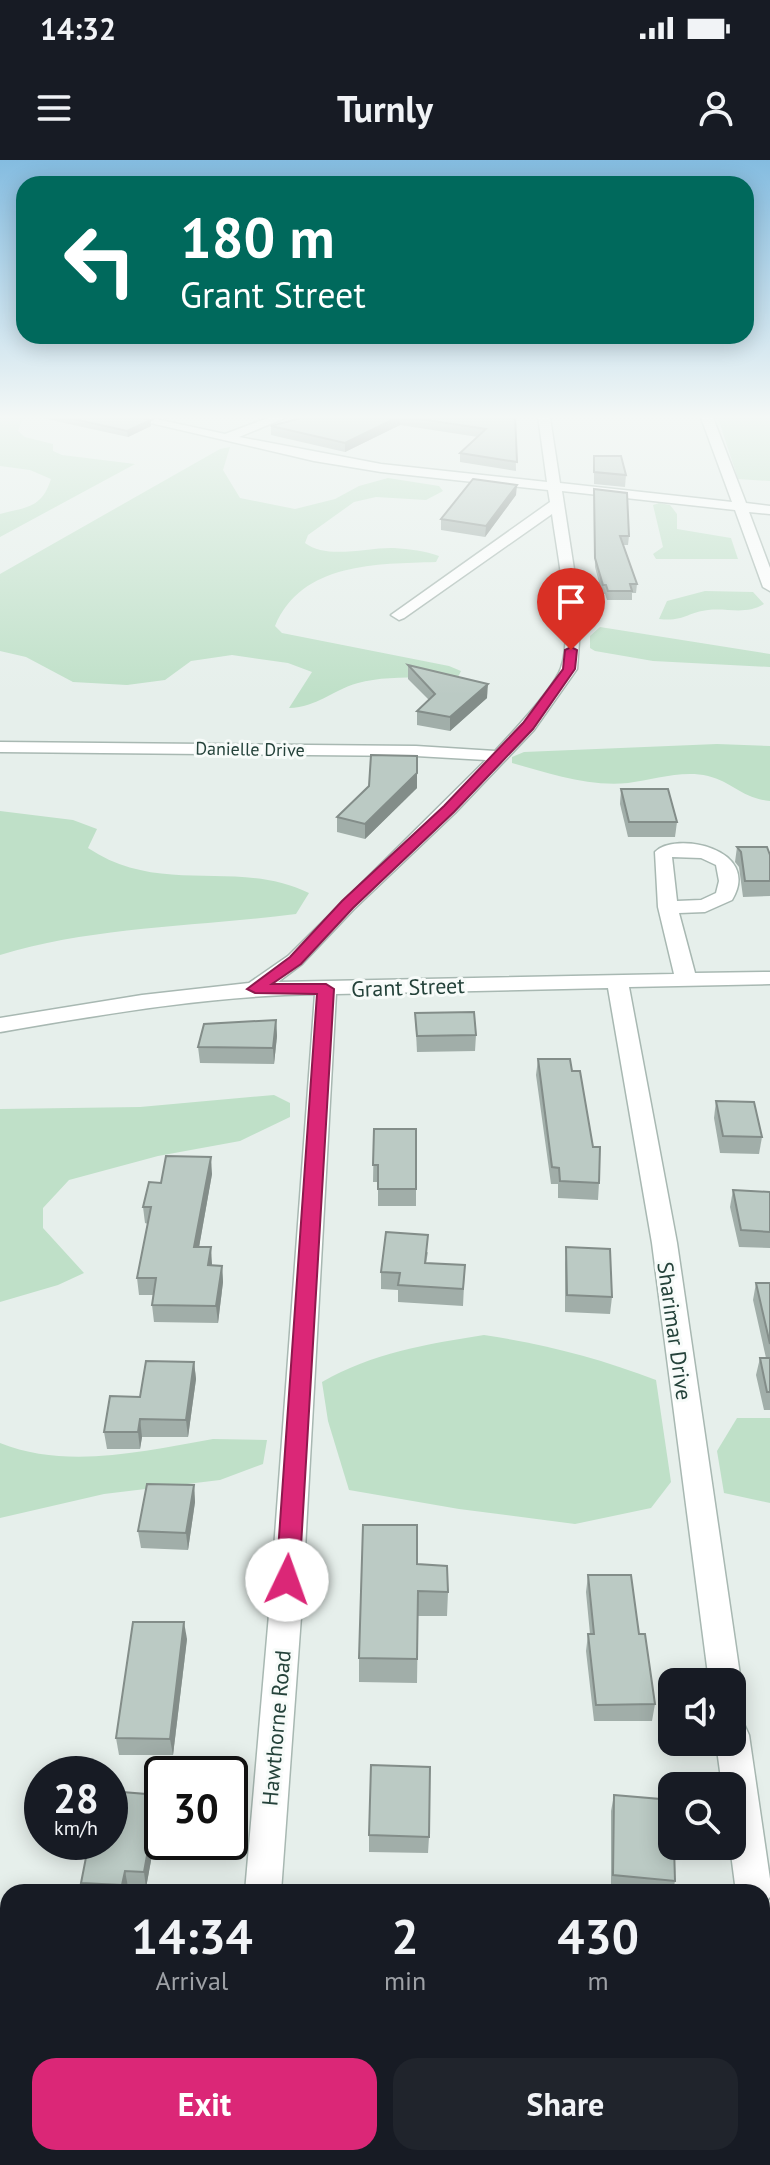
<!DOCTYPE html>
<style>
body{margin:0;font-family:"PT Sans",sans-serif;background:#20242c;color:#f1f3f6;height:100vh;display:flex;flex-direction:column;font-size:30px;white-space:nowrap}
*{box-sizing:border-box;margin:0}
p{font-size:26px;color:#9ea1a6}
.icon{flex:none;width:44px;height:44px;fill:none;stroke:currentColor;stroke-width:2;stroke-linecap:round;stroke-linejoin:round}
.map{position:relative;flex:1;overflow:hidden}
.details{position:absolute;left:0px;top:1724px;width:770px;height:282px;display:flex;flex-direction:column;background:#171b24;border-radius:24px 24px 0 0;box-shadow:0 4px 20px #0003}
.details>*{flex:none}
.guide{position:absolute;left:16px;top:16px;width:738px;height:168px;border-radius:24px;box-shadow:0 4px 20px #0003;background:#00695c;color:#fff;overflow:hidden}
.tools{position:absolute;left:658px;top:1508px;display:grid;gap:16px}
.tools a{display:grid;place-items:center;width:88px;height:88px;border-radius:16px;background:#171b24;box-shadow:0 4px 20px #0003;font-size:40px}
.speed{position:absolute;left:24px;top:1596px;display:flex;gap:16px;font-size:40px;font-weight:700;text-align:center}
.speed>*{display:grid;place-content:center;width:104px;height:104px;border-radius:50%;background:#171b24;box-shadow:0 4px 20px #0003;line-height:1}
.speed small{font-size:20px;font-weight:400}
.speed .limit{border:4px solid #111;border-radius:12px;background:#fff;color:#111}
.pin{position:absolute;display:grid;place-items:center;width:68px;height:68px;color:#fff;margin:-82px -34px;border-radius:50% 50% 50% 0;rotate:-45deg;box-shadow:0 0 8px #0007}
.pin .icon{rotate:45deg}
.me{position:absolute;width:88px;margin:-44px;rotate:3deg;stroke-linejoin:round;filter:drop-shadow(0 0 6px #0008)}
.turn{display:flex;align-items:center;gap:28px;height:168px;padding:0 32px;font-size:36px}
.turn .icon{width:104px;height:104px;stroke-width:2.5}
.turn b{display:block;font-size:56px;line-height:68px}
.eta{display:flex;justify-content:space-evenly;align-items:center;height:136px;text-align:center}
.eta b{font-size:48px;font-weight:700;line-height:56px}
.action{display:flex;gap:16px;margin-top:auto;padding:16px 32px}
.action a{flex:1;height:92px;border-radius:24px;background:#db2777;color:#fff;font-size:32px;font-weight:700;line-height:92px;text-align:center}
.action a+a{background:#20242c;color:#f1f3f6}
.status{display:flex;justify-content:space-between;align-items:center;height:56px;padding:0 40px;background:#171b24;direction:ltr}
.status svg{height:22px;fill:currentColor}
header{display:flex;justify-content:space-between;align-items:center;height:104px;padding:0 32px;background:#171b24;font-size:36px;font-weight:700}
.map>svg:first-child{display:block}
.green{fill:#bfe0c8}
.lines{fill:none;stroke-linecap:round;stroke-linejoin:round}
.street-casing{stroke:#a8b8b2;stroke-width:3}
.street{fill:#fff;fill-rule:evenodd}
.wall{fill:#a1aea9}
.shaded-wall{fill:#838d89}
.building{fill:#bbcac4;stroke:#838d89;stroke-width:2}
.route{fill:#db2777;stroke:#8e194d;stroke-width:2}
.labels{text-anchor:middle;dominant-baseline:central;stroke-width:6;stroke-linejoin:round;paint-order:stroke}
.far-street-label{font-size:18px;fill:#24423a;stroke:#f7fbf9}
.street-label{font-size:22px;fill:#24423a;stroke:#f7fbf9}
</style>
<div class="status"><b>14:32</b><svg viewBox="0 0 49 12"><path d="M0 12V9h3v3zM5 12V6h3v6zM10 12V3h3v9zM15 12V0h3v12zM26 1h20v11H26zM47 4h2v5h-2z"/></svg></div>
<header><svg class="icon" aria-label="menu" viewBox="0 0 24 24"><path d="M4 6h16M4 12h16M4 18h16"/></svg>Turnly<svg class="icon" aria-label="person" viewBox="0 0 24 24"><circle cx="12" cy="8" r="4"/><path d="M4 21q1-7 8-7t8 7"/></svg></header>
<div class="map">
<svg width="770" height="2005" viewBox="0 0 770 2005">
<rect width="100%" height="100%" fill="#e6efeb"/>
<g class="green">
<path d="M16,255L23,258L18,271L25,277L53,284V291L62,295L135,304L0,377V354C27,347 42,348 51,319L30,310L0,306V258Z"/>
<path d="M717,255H770V321L738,319Z"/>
<path d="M230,287L223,310L240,338L295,349L335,339L359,326L388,318L439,326L443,331L426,340L376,337L354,342L308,375L305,383C327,400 368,387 394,388C410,389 425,391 439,396L436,402C377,404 302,402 275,466L282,473L449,506L461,511L458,517C428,518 386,515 358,523C330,531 318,547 289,548L312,512L288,503L232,495L191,501L165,520L127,525L73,522L26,497L0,491V414L220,289Z"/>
<path d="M659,343L670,345L677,354V369L731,378L738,399H656L653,394L663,387L653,345Z"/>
<path d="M705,431L753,432L764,444C746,455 729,448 708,450C688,452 684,462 659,459L667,441Z"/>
<path d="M600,467L770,494V507L653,501L595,491L590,488V476Z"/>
<path d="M717,584L770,586V641C741,638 733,622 708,616C681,610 654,620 628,623C588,627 549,613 512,603V597L524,592Z"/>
<path d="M0,651L73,660L97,669L88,688C161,737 238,698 309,733L296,754C198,767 96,766 0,795Z"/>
<path d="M274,935L290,943V957L240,981L158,996L69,1020L43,1048V1068L84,1113L58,1125L0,1142V949L140,947Z"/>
<path d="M484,1175C544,1184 599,1198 656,1220L671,1322L651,1348L575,1364L459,1349L349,1330L328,1261L322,1222C372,1193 427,1184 484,1175Z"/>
<path d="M737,1258H770V1343L724,1333L717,1291Z"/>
<path d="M213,1279L267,1280L263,1304L220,1320L104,1334L0,1358V1283C68,1310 143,1291 213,1279Z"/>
</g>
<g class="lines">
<defs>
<g id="street">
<path d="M116,255H137L225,274L276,255H292L239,277L381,304L547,322L538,256L554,255L550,258L560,323L732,342L700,255H712L746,343L770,346V354L749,352L770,408V431L763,427L735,350L562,331L581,455L577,509L534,570L455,653L354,749L302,804L278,822L674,814L658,747L655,692C674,671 763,688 732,740L705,752L679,753L695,813L770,812V824L629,827L677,1083L741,1522L736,1532L732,1534V1522H709L652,1083L608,828L336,834L302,1443L281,1732H245L270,1443L315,834C208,836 105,854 0,872V858L142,835L249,823L288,796L486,600L416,596L0,592V582L416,586L495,591C511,574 554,528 561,508C574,472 557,393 552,354L404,458L399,460L391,455L550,342L548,330L381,312L314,301ZM672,697L701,698L716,705L719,721L716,733L701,740L677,741Z"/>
<path d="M732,1560L744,1564L749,1575L770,1719V1737L762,1746V1732H736L730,1686L732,1626H722L716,1582H732Z"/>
<path d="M762,1771L770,1774V1865L762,1862Z"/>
<rect x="221" y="1998" width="40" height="7"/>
</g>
</defs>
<use href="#street" class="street-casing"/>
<use href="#street" class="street"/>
</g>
<g class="wall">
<path d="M28,255H129L151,266L128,277Z"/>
<path d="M150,255H177L168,259Z"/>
<path d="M312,255H515L516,311L460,302V293L478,277L400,265L345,292L271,275V266Z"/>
<path d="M594,296L626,315L625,327L594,324Z"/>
<path d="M594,329L629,376L628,385H623L637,424L636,433H632V440H607L605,434H602L595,407Z"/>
<path d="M516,335L485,377L441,370V359Z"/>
<path d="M408,505L487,538L450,571L417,565V551L429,540L408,519Z"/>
<path d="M417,596V628L365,679L337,672V657Z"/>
<path d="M621,629L677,662L675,677H628L620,644Z"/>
<path d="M737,687L770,695V736L743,737L739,707L735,702Z"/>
<path d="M415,853L476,875L475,891L417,892Z"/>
<path d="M276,860L277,876L274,904L200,903L198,887Z"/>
<path d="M538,899L572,911L599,1023L598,1040L558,1038V1024H551L536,915Z"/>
<path d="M716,941L762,977L759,994L720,993L714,958Z"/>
<path d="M374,969H416V1046H378V1022H373Z"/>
<path d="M212,1014L199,1087L212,1105L222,1106L223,1122L218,1163L154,1162L152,1145L153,1135H139L137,1118L148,1064L145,1063L143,1047L161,1023Z"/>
<path d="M733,1030L770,1032V1088L739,1087L730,1047Z"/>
<path d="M566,1087L612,1137L610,1154L565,1152V1104Z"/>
<path d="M428,1092L426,1103L465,1105L463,1146L398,1142V1130L381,1129V1112Z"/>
<path d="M756,1123H770V1250H764L756,1215L760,1198H766L753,1140Z"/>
<path d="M194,1202L196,1219L188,1277H142L140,1289H107L104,1272Z"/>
<path d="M194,1325L195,1342L188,1390L141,1388L138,1371Z"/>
<path d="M417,1404L448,1432L447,1456H418L417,1523L359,1522V1498Z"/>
<path d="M588,1415L639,1474L655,1544L652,1561H594L586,1491L588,1474H590L586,1432Z"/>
<path d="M187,1479L173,1595H119L116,1578Z"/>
<path d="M614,1635L675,1721L673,1732L611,1731V1651Z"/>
<path d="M160,1651L146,1728L128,1727L127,1732H83L81,1723Z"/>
<path d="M369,1675L429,1677L428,1693L369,1692Z"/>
<path d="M62,1998H137L136,2005H64Z"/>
<path d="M618,1998H698V2001L697,2005H618Z"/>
</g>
<g class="shaded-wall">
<path d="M400,256V265L345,292V283Z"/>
<path d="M151,260V266L128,277L127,271Z"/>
<path d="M517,325L516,335L485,377L486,366Z"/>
<path d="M488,524L487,538L450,571V557Z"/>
<path d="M417,613V628L365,679V664Z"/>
<path d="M276,860L277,876L274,904L273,888Z"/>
<path d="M211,997L212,1014L196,1104L194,1087Z"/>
<path d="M211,1087L212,1104L209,1122L208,1105Z"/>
<path d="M222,1106L223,1122L218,1163L216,1146Z"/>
<path d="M194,1202L196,1219L188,1277L186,1260Z"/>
<path d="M140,1259L142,1277L140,1289L138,1272Z"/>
<path d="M194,1325L195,1342L188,1390L186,1373Z"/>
<path d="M184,1462L187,1479L173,1595L170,1579Z"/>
<path d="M158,1635L160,1651L146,1728L144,1712Z"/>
<path d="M125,1711L128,1727L127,1732H123L122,1725Z"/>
<path d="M131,1998H137L136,2005H130Z"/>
</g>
<g class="building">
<path d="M56,255H129L151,260L127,271Z"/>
<path d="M312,255H515L517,302L460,293L486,269L400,256L345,283L271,266Z"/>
<path d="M594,296H621L626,315L594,312Z"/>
<path d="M473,319L517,325L486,366L441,359Z"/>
<path d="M594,329L627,333L629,376H620L637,424H630L632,431H608L606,425H603L595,398Z"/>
<path d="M408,505L488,524L450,557L417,551L435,534Z"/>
<path d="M371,595L417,596V613L365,664L337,657L369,626Z"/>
<path d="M621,629H668L677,662H629Z"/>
<path d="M737,687H767L770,695V721H745L741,692Z"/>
<path d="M474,852L476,875L417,876L415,853Z"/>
<path d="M276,860L273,888L198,887L204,864Z"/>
<path d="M538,899H570L572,911H580L593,987H600L599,1023L560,1021L559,1008L552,1007Z"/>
<path d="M716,941L754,942L762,977L723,976Z"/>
<path d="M374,969H416V1029H378V1005H373Z"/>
<path d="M166,996L211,997L194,1087H211L208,1105L222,1106L216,1146L152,1145L156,1118H137L151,1047H143L149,1022L161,1023Z"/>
<path d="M733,1030L770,1032V1072L741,1070Z"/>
<path d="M386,1072L428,1075L425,1103L465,1105L463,1129L398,1125L400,1113L381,1112Z"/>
<path d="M566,1087L610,1089L612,1137L567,1135Z"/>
<path d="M756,1123H770V1184Z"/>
<path d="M760,1198H770V1232H767Z"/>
<path d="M146,1201L194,1202L186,1260L140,1259L138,1272H104L110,1236L140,1237Z"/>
<path d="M147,1324L194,1325L186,1373L138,1371Z"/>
<path d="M363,1365H417V1404L447,1406L448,1432L418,1431L417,1499L359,1498Z"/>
<path d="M588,1415H631L639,1474H645L655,1544L596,1545L588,1474H594Z"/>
<path d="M133,1462H184L170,1579L116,1578Z"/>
<path d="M371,1605L430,1607L429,1677L369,1675Z"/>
<path d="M110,1631L158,1635L144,1712L125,1711L122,1725L81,1723L89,1682H110Z"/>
<path d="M614,1635L672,1640V1686H674L675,1721L613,1715Z"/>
<path d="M62,1998H131L130,2005Z"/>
<path d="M344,1998H411V2005H343Z"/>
<path d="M663,1998H698V2001Z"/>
</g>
<linearGradient id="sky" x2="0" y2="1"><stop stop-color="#84bce0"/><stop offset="0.48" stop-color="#f4f8f6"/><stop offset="1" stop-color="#f4f8f6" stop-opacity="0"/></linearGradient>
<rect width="770" height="535" fill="url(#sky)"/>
<path class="route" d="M571,487L577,490L575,509L533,569L454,652L353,748L301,804L272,824H326L334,829L299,1420L296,1426L287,1429L279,1426L276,1420L317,834L255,833L247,829L290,797L342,741L444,646L523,563L563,509L565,490Z"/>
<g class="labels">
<g class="far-street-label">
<text transform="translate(250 589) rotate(1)">Danielle Drive</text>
</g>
<g class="street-label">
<text transform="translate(408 827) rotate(-2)">Grant Street</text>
<text transform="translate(675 1171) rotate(82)">Sharimar Drive</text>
<text transform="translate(276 1568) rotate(-85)">Hawthorne Road</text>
</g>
</g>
</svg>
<div class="tools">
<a><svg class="icon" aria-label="sound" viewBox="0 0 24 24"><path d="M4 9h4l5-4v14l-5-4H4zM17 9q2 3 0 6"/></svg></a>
<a><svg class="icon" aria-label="search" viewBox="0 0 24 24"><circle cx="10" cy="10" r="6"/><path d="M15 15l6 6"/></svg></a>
</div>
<div class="speed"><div>28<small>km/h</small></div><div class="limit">30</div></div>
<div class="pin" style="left:571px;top:490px;background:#d93025"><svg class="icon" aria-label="arrive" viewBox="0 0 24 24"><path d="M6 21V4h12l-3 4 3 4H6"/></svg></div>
<svg class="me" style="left:287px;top:1420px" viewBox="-20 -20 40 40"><circle r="19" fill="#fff"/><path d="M0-13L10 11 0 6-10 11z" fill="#db2777"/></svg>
<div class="guide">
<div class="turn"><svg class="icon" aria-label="left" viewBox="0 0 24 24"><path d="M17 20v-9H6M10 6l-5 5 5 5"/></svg><div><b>180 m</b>Grant Street</div></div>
</div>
<section class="details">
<div class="eta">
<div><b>14:34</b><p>Arrival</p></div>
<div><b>2</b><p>min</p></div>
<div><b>430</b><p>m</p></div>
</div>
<div class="action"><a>Exit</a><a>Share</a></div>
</section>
</div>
